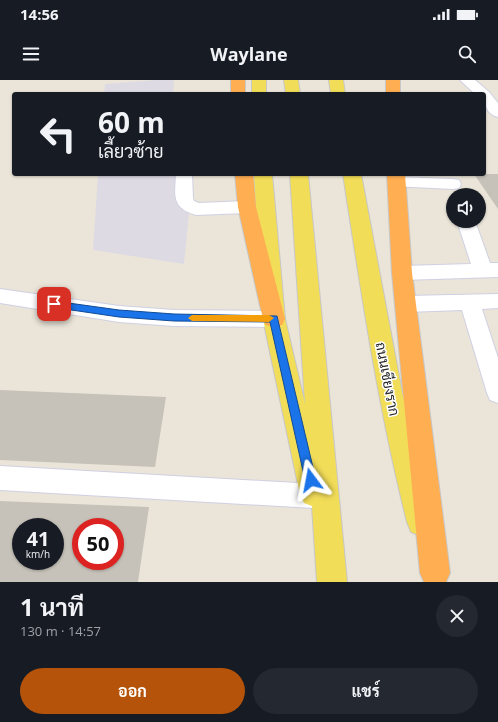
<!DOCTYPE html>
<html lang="th">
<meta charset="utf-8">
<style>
body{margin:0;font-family:"Open Sans",Sarabun,sans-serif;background:#242831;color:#f1f3f6;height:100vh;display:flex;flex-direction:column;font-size:15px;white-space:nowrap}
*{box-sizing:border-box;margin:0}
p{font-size:13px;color:#9ea1a6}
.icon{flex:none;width:22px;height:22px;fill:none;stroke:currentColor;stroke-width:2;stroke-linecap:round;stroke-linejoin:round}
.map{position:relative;height:502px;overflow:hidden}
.panel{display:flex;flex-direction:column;background:#171b24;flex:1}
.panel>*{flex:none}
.guide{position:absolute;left:12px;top:12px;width:474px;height:84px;border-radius:4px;box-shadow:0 1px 3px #0004;background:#171b24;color:#f1f3f6;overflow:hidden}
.controls{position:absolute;left:446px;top:108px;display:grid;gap:8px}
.controls a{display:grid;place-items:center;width:40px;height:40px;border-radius:50%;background:#171b24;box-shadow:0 1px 3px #0004;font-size:20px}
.speed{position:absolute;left:12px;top:438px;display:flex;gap:8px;font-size:20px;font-weight:700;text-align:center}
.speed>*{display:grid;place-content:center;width:52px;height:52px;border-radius:50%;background:#171b24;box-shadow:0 1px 3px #0004;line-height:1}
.speed small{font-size:10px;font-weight:400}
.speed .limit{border:6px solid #d22;background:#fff;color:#111}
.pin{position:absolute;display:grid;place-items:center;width:34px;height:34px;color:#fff;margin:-17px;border-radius:8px;box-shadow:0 2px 6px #0006}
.me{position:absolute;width:44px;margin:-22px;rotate:347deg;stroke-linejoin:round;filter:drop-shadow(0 0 3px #0008)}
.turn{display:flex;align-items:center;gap:14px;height:84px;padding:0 20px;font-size:18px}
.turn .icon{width:52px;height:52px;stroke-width:2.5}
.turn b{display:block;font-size:28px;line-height:34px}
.round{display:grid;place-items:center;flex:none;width:42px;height:42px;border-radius:21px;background:#242831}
.headline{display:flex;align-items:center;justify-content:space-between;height:68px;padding:0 20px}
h1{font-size:24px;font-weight:700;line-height:30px}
.cta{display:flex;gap:8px;margin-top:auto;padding:8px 20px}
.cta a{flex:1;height:46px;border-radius:24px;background:#b45309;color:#fff;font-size:16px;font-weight:700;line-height:46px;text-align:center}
.cta a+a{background:#242831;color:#f1f3f6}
.status{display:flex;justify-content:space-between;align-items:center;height:28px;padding:0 20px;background:#171b24;direction:ltr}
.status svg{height:11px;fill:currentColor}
header{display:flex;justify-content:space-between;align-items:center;height:52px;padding:0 20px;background:#171b24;font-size:18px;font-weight:700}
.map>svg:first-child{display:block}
.industrial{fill:#dedae3}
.building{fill:#c6c2b9;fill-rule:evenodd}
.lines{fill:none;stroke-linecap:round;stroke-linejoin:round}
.minor-casing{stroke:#cfd0e2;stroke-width:2}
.major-casing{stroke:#c7c7c7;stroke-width:2}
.highway-casing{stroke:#c7c7c7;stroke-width:2}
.minor{fill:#fff;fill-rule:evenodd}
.major{fill:#f2dd58;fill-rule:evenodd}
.highway{fill:#ffae51;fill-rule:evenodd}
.route{fill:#1a73e8;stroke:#114b97}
.slow{fill:#f59e0b}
.labels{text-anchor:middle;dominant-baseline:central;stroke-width:3;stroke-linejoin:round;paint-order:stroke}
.street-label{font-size:14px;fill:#282828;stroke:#fff}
</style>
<div class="status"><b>14:56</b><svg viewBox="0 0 49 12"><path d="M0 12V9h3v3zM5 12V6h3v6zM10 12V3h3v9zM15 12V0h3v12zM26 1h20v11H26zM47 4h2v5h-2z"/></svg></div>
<header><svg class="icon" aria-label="menu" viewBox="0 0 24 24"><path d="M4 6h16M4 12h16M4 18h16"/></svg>Waylane<svg class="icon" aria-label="search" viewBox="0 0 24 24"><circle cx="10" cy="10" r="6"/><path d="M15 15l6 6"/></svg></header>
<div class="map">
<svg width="498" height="502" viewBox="0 0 498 502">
<rect width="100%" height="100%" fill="#ebe5d9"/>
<g class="industrial">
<path d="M156,0H174L173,14H104L105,4Z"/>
<path d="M98,94H193L184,184L93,170Z"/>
</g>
<g class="building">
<path d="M474,94H498V129Z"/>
<path d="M0,310L166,317L155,387L0,380Z"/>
<path d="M0,421L149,427L138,502H0ZM21,447H55V481H21ZM81,447H115V481H81Z"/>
</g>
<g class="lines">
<defs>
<g id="minor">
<path d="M460,0H475L489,12L498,23V37C487,35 484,24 484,14H475Z"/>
<path d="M176,94H192L193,118L194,121L199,123L247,121L253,123L256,127L253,131L247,133L196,135C171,128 175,115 176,94Z"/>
<path d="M397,97L453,99L459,100L461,104L459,108L453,109L391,106L389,102L391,98Z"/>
<path d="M457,141H475L490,183H498V197L402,200L395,198L392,193L395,188L402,186L471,184Z"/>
<path d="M0,209L119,226L174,230L274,231L281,233L284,239L281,245L274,247L174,246L119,242L0,223Z"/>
<path d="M498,214V228L482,229L498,278V323L490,320L487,313L462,230L406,232L399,229L396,224L399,219L406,216Z"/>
<path d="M0,386L314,404L323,407L327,416L323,425L314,428L0,410Z"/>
</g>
<g id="major">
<rect x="252" y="0" width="14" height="14"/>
<path d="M284,0H298L300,14H286Z"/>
<path d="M329,0H343L345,14H331Z"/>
<path d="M254,94H272L285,239L305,324L290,94H308L347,502H317L312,426L304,423L300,414L263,239Z"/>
<path d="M343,94H361L402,312L423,399L435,442L431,452L421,456L411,452L407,442C378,327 361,211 343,94Z"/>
</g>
<g id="highway">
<rect x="231" y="0" width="14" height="14"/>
<rect x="386" y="0" width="14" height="14"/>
<path d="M235,94H253L256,127L285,239L282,245L274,247L266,245L263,239L238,127Z"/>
<path d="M387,94H405L412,193L450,493L446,502H424L420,493L392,193Z"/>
</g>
</defs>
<use href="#minor" class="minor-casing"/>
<use href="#major" class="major-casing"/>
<use href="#highway" class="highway-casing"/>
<use href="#minor" class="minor"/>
<use href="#major" class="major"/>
<use href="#highway" class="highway"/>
</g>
<path class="route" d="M54,221L119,230L174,234L277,236L316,400L315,404L311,406L307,404L305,400L270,242L174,241L119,237L51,227L50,224Z"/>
<path class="slow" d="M192,235H269L274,238L269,242L192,241L188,238Z"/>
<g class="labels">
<g class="street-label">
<text transform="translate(388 299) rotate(79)">ถนนเชียงราก</text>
</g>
</g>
</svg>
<div class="controls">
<a><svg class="icon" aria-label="sound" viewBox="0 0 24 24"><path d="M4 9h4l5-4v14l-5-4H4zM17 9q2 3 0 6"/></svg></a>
</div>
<div class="speed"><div>41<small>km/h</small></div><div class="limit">50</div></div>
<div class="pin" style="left:54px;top:224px;background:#d93025"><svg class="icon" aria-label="arrive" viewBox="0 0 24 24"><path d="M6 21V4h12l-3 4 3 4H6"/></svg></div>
<svg class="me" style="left:311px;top:400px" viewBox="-20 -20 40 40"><path d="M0-17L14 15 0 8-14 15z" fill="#1a73e8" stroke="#fff" stroke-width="4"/></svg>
<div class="guide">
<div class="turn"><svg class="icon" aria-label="left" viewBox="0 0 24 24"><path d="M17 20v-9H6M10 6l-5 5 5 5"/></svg><div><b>60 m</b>เลี้ยวซ้าย</div></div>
</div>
</div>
<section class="panel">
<div class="headline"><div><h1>1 นาที</h1><p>130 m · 14:57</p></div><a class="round"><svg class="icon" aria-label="close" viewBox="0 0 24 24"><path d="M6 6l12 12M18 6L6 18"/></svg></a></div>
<div class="cta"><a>ออก</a><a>แชร์</a></div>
</section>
